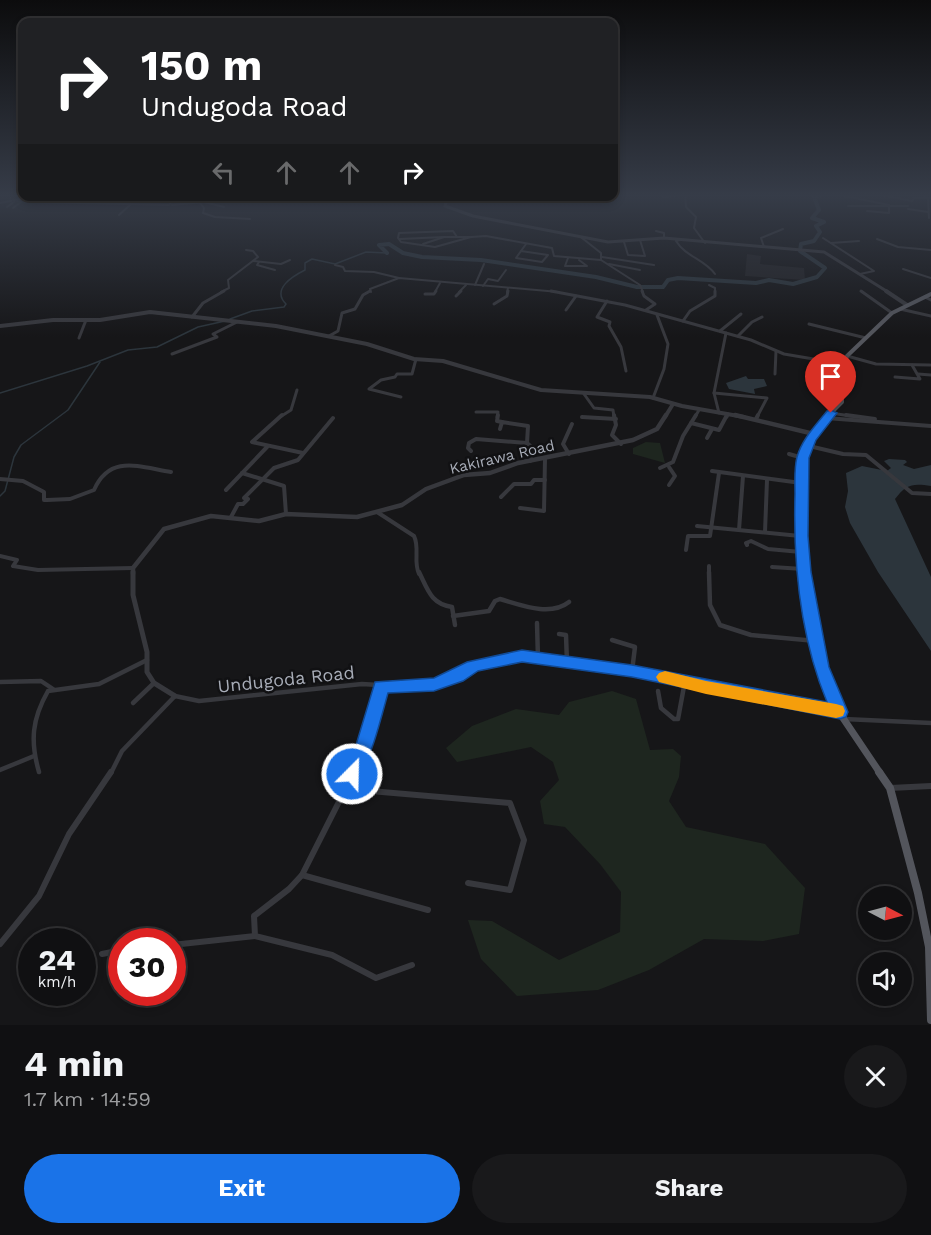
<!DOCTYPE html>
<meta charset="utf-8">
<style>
body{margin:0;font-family:"Work Sans",sans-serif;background:#19191b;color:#f1f3f6;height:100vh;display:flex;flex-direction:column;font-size:22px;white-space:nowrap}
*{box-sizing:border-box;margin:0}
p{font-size:20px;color:#9c9d9f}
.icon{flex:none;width:33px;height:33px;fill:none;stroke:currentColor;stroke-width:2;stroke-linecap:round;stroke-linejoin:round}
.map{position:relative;height:1025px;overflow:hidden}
.panel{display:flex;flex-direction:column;background:#101012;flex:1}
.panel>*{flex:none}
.banner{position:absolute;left:18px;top:18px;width:600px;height:183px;border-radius:12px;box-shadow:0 3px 9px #0003,0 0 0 2px #303032;background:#202124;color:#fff;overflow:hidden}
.needle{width:39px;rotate:96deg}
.tools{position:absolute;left:858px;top:886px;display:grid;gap:12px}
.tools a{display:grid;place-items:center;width:54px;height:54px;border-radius:50%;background:#101012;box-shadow:0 3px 9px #0003,0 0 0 2px #303032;font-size:30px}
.speed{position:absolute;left:18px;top:928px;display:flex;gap:12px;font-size:30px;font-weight:700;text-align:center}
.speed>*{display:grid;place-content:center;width:78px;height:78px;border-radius:50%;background:#101012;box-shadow:0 3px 9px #0003,0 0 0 2px #303032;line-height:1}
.speed small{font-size:15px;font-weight:400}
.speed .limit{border:9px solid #d22;background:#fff;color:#111}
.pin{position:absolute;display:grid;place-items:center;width:51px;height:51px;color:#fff;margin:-62px -26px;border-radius:50% 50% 50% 0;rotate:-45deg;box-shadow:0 0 6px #0007}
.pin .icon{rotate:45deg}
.me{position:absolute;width:66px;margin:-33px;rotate:23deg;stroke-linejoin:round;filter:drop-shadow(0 0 4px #0008)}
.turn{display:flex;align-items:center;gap:21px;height:126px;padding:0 24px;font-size:27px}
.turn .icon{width:78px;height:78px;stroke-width:2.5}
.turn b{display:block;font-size:42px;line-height:51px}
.lanes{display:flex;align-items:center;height:57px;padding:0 24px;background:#0003;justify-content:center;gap:30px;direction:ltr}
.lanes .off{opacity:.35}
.round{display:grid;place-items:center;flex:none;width:63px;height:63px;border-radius:32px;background:#19191b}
.summary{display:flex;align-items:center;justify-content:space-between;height:102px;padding:0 24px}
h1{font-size:36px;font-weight:700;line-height:45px}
.button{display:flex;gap:12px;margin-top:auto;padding:12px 24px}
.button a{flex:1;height:69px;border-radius:36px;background:#1a73e8;color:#fff;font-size:24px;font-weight:700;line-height:69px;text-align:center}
.button a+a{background:#19191b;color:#f1f3f6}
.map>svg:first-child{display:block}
.built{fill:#222225}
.green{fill:#1e261f}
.water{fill:#2c353c}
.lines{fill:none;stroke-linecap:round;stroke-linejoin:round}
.stream{stroke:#2c353c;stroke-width:1.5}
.river{stroke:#2c353c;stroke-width:4}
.minor-far4{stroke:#37383d;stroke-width:2}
.minor-far3{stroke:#37383d;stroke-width:3}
.minor-far2{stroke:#37383d;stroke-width:4}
.minor-far1{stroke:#37383d;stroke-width:4.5}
.minor{stroke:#37383d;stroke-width:6}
.tertiary-far3{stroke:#37383d;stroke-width:3}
.tertiary-far2{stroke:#37383d;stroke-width:4}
.tertiary-far1{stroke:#37383d;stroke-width:4.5}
.tertiary{stroke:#37383d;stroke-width:5}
.primary-far3{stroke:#53555c;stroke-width:4}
.primary-far2{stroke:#53555c;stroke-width:5}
.primary-far1{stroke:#53555c;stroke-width:7}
.primary{stroke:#53555c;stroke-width:8}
.route{fill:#1a73e8;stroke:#114b97;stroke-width:1.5}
.slow{fill:#f59e0b}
.labels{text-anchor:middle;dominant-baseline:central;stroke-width:5;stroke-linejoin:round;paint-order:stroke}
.street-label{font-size:15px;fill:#a8adb8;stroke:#111113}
.near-street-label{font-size:18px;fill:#a8adb8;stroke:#111113}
</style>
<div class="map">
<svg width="931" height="1025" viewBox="0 0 931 1025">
<rect width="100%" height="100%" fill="#161618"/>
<path class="built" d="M747,254L761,256L760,264L804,268L805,280L745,276Z"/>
<g class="green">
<path d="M646,442L660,443L665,463L633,454V448Z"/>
<path d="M612,691L636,699L650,750L673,749L681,756L679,777L669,801L686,827L765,844L805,888L799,934L763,941L704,939L649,970L598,990L517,996L481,959L468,920L492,921L559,960L620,932L621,892L600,864L565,827L544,824L540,801L559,780L553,762L531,747L457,762L446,748L472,726L516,709L559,715L569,702Z"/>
</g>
<g class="water">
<path d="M746,376L748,379H764L767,386L754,389L755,394L729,389L726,383Z"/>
<path d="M889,459L905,460L907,462L903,465L914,469L931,465V486C913,483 906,484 895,499L931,577V651L878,572L850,523L845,507L848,491L846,473L862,466L887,471L891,468L884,461Z"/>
</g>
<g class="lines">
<g class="stream">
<path d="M230,319L252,311L284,307L286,304C271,289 293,276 305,270V263L312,259L335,264L366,252L387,253"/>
<path d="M0,393L87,366L128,350L157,347L198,327L225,321"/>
<path d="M0,496L5,491L14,457L21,445L68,410L100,362"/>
</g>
<path class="river" d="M387,253L379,245L389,244L403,253L422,257L481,260L596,277L637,287H663L668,280L678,278L756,283L769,280L793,284L817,277L825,268L800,251L801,244L814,241L820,232L816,226L824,222L812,218L819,210L814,197L822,194"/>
<g class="minor-far4">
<path d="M659,194L665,197L686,194"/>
<path d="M685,194L686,207L696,217L694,228L705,243"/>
<path d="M835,194L889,205V213L867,211"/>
<path d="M877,194L912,201L914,198H931"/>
<path d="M920,194L928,198L929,218"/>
<path d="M84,196L78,203L169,205L176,196"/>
<path d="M46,200L51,196"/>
<path d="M38,202L78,203"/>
<path d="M0,203L35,196"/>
<path d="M200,203L204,208L203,213L215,217L250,219"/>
<path d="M172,205L204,202L224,207"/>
<path d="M848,206H908"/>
<path d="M7,207L14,202"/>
<path d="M13,208L21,202L17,201"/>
<path d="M908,209L928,212"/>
<path d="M119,215L131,204"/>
<path d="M453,231L457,237H471L435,247L401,242L398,238L399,233Z"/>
<path d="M656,231L664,233V238"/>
<path d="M471,237L486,236L552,248L554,256L601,260"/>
<path d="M582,238L601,253V260L640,285L643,292"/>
<path d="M823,238L874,271L860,274"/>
<path d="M400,239L444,237"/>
<path d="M877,239L898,247L931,250"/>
<path d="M680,240L676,241C686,257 704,259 715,274"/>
<path d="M624,242L628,255L645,256L640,240"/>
<path d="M831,243L859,241"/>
<path d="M423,244L444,237H457"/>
<path d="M764,247L761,238L783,229"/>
<path d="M521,251L548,255L542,262L516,258Z"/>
<path d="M521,251L526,244"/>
<path d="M602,257L654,265"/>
<path d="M568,258L565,266H587L579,260"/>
<path d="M253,261L281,264L290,260"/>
<path d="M259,262L257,265L275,270"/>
<path d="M609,264L640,270"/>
<path d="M335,265L343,267L345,271L374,272L399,278"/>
<path d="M903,269L931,278"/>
<path d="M475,285L484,264"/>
<path d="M709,285L715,288V292"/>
<path d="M483,286L488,279L498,281L506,270"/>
<path d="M861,291L863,292"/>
<path d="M221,292L229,288L228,280L258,257L253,251L246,250"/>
<path d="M371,292L370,289L399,278L559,292"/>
<path d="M435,292L440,283"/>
<path d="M459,292L466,285"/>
<path d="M507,292L508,288"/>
</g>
<g class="minor-far3">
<path d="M551,291L625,305L751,340L784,354L843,364"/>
<path d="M642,291L644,296L655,304L646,310"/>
<path d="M861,291L892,313"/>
<path d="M425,294H434L436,291"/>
<path d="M456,296L461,291"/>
<path d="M925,297L931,300"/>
<path d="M607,301L597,317L610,322L609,326L621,347L626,371"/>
<path d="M494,304L507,296L508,291"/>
<path d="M900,309L931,316"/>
<path d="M566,310L576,296"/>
<path d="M192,317L203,303L224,291"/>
<path d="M683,321L690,311L715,296V291"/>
<path d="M809,324L866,338"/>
<path d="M720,331L741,314"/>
<path d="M329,336L338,331L342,313L355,309L363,295L370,291"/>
<path d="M738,336L752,322L762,317"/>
<path d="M79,338L86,320"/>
<path d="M172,354L217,337L213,334L237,322"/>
<path d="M847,356L876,364L930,365"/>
<path d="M775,374L776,351"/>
<path d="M918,374L931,375"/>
<path d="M895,377L920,379L912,365"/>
<path d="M714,393L767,398L757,417"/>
<path d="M584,394L594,408L613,410L614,417"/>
<path d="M401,397L369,389L381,380L395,377L397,374H412L416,359"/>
<path d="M653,398L664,369L668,344L657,315"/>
<path d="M476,412H498L497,417"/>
<path d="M719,413L714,393L726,333"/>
<path d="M831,413L857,417"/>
<path d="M280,417L291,410L297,390"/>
<path d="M695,417L699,410"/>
<path d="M727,417L728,414"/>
</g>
<g class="minor-far2">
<path d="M282,415L252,442L303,453"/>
<path d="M498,415L497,421L502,422"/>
<path d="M614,415L616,425L612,435L621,444"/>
<path d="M846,415L875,419"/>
<path d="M582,417L616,419"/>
<path d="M826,418L931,426"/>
<path d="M756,419L758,415"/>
<path d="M691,423L719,430L727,415"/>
<path d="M500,429L502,422L528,426L527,443L534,449L530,461"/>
<path d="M707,438L712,429"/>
<path d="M809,446L843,454L866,455L912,493L931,494"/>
<path d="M471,451L468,448L469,443L476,439L527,443"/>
<path d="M569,454L563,444L572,424"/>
<path d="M789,454L803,458"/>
<path d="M669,467L675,476L669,485"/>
<path d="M660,468L673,462L683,436L696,415"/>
<path d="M712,471L801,483"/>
<path d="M242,473L284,486L286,514"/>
<path d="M0,479L23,481L44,492V500H47L70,499L94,490C110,454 139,467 171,472"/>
<path d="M226,490L267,447"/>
<path d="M501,497L514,484H531L534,480H545"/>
<path d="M520,508L544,511L545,459"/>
<path d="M377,512L414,536C420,548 413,561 419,574"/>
<path d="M231,517L238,504H243L248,499L244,498L274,468L298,460L333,418"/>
<path d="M697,526L800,536"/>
<path d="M739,530L743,476"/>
<path d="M765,532L767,480"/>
<path d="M747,545L746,543L751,541L768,549L801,552"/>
<path d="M686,550L688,536H710L719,473"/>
<path d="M0,556L17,560L13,566L38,570L133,568"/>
<path d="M772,567L803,569"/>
<path d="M709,574V566"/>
</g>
<g class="minor-far1">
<path d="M419,572C428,590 431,604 452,607L455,625"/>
<path d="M709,572L710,605L720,625L751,635L816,641"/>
<path d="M453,616L489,611L495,601L500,599C521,605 550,617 569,602"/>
<path d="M537,623L538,659"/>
<path d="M559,634L566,635L567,663"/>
<path d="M612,640L635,647L632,671"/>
<path d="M0,682L41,681L53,689"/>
<path d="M658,691L661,708L674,719H678L685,681"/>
<path d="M133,703L154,683"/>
<path d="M844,719L931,723"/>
<path d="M0,770L34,756"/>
<path d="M39,772C30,741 32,719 48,691L99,684L147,660"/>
<path d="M111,773L122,751L175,696L199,701L362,684L412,687L434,684L457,676L473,666L522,656L632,671L839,712"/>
<path d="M353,773L367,738L381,686"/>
</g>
<g class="minor">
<path d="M354,772L302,875L428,910"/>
<path d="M890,788L931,786"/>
<path d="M347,789L510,803L524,840L510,890L468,883"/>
<path d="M302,875L289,889L254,916L255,936L332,955L376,978L412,965"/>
<path d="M0,944L39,896L69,834L111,772"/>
<path d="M172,945L255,936"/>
<path d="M102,954L122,950"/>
</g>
<path class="tertiary-far3" d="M448,196L445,206L473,216L608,242L664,238L824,252L888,292"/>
<g class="tertiary-far2">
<path d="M886,291L907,305"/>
<path d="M0,326L53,320H100L150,312L276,326L367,344L414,359L443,361L541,390L650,397L682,406L744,417"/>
<path d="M665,417L673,404"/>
</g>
<g class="tertiary-far1">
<path d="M735,415L814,434"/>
<path d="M133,574V568L164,529L211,516L259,521L286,514L357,517L402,505L426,489L464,475L490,473L518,463L633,440L657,429L666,415"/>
</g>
<path class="tertiary" d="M133,572V595L147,652V672L154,683L175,696"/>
<path class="primary-far3" d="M827,417L842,402V368L847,356L892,313L931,294"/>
<path class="primary-far2" d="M804,574L800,536L803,458L821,423L829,415"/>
<path class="primary-far1" d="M804,572L821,667L843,718L880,773"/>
<path class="primary" d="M879,772L890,788L918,893L929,947L931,1020"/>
</g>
<linearGradient id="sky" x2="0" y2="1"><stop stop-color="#0c0c0d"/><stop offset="0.58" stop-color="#363c48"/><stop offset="1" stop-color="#363c48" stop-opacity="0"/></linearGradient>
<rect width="931" height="337" fill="url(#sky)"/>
<path class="route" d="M831,410L837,413L816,440L809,458L808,536L811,572L829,667L848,712L846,717L840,719L632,677L522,662L478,671L463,681L434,691L388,693C380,722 373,751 359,779L352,781L346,779L343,774L356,745L375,682L434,678L467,662L522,650L632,665L827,702C800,637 793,564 795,494C795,482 794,468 797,457C802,439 816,425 827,411Z"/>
<path class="slow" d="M665,671L706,681L836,704L843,706L845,711L843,716L836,718L706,694L659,682L656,677L659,673Z"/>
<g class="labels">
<g class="street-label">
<text transform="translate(502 457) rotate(-13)">Kakirawa Road</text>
</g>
<g class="near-street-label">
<text transform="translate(286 679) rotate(-6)">Undugoda Road</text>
</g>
</g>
</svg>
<div class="tools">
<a><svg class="needle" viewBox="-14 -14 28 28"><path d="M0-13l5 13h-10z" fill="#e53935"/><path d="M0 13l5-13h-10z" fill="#9c9d9f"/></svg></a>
<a><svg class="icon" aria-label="sound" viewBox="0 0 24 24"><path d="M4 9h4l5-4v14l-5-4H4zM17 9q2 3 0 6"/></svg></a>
</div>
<div class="speed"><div>24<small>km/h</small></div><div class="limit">30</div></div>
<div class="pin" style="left:831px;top:413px;background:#d93025"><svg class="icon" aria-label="arrive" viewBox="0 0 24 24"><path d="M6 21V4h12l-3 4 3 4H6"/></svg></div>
<svg class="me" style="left:352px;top:774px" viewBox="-20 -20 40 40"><circle r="17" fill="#1a73e8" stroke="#fff" stroke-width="3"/><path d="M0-11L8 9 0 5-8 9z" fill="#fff"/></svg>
<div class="banner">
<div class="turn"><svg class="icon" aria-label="right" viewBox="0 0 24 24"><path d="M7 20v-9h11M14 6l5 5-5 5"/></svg><div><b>150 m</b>Undugoda Road</div></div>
<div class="lanes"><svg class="icon off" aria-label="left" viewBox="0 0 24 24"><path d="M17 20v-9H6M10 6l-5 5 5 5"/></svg><svg class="icon off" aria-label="ahead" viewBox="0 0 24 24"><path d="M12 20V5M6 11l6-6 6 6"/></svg><svg class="icon off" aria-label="ahead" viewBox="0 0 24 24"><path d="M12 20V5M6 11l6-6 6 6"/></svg><svg class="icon" aria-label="right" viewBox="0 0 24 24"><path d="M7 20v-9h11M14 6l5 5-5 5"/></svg></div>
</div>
</div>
<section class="panel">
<div class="summary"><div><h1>4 min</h1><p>1.7 km · 14:59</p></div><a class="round"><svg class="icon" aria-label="close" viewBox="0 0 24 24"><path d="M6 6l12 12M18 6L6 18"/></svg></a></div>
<div class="button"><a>Exit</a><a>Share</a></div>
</section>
